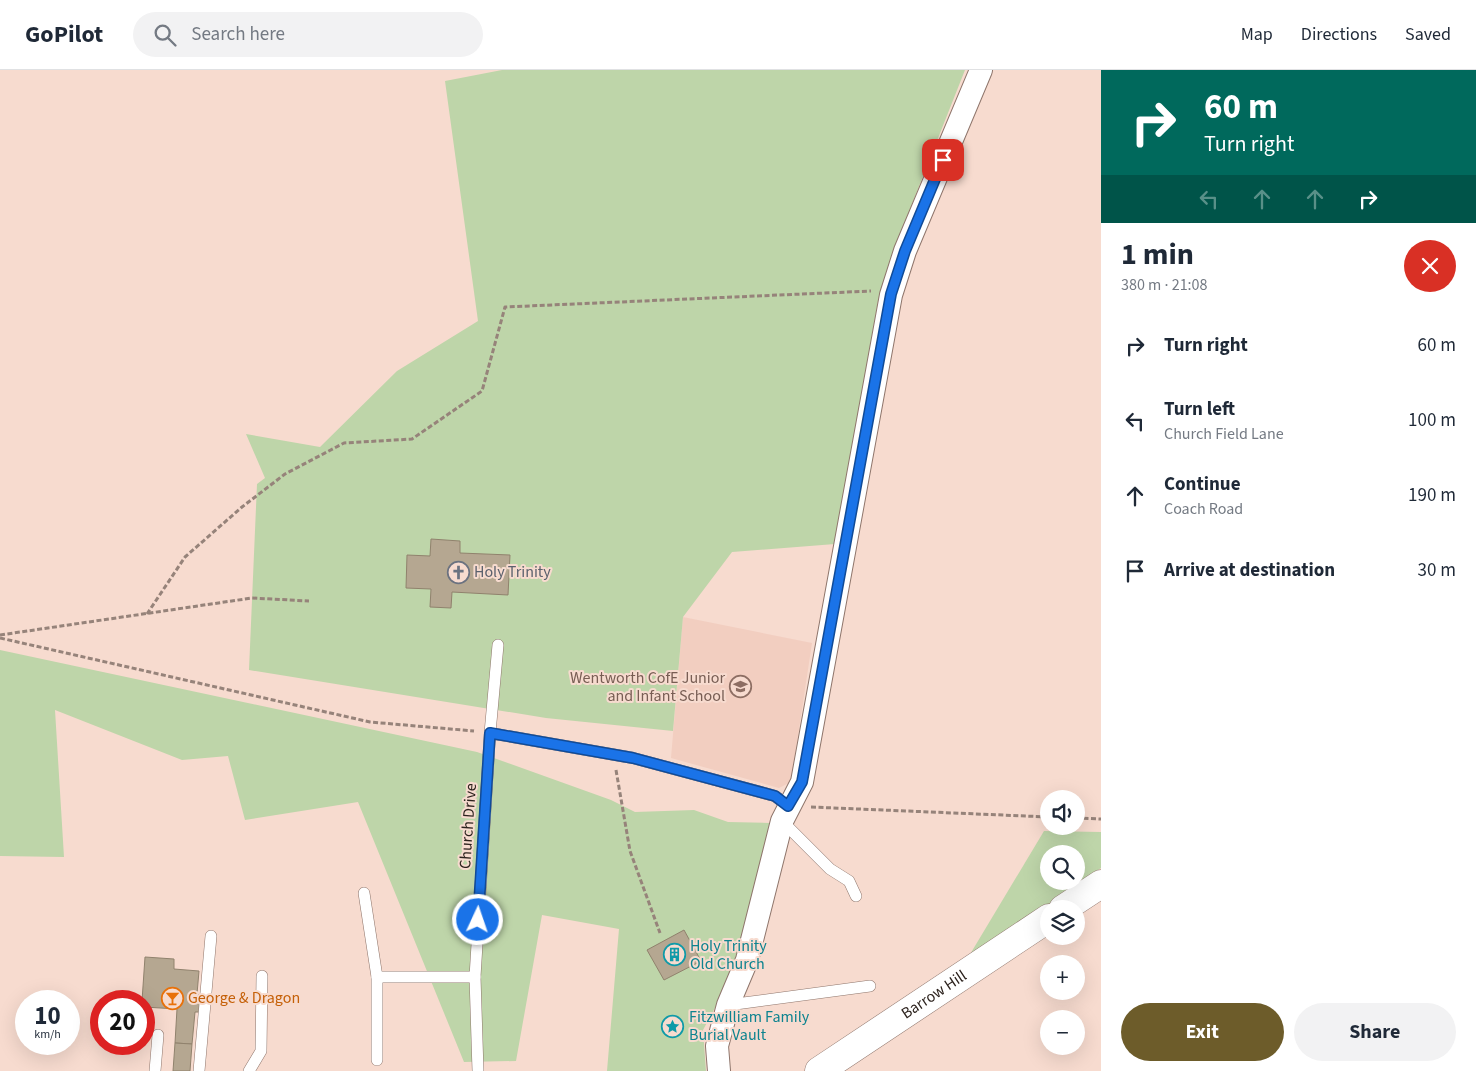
<!DOCTYPE html>
<meta charset="utf-8">
<style>
body{margin:0;font-family:"Source Sans 3",sans-serif;background:#f2f2f3;color:#1f2937;height:100vh;display:flex;flex-direction:column;font-size:19px;white-space:nowrap}
*{box-sizing:border-box;margin:0}
p{font-size:16px;color:#747a83}
.icon{flex:none;width:28px;height:28px;fill:none;stroke:currentColor;stroke-width:2;stroke-linecap:round;stroke-linejoin:round}
.map{position:relative;flex:1;overflow:hidden}
.sheet{display:flex;flex-direction:column;background:#fff;width:375px}
.sheet>*{flex:none}
.guide{background:#00695c;color:#fff;overflow:hidden}
.tools{position:absolute;left:1040px;top:720px;display:grid;gap:10px}
.tools a{display:grid;place-items:center;width:45px;height:45px;border-radius:50%;background:#fff;box-shadow:0 5px 20px #0002;font-size:25px}
.speed{position:absolute;left:15px;top:920px;display:flex;gap:10px;font-size:25px;font-weight:700;text-align:center}
.speed>*{display:grid;place-content:center;width:65px;height:65px;border-radius:50%;background:#fff;box-shadow:0 5px 20px #0002;line-height:1}
.speed small{font-size:12px;font-weight:400}
.speed .limit{border:8px solid #d22;background:#fff;color:#111}
.pin{position:absolute;display:grid;place-items:center;width:42px;height:42px;color:#fff;margin:-21px;border-radius:10px;box-shadow:0 2px 8px #0006}
.me{position:absolute;width:55px;margin:-28px;rotate:3deg;stroke-linejoin:round;filter:drop-shadow(0 0 4px #0008)}
.turn{display:flex;align-items:center;gap:18px;height:105px;padding:0 20px;font-size:22px}
.turn .icon{width:65px;height:65px;stroke-width:2.5}
.turn b{display:block;font-size:35px;line-height:42px}
.lanes{display:flex;align-items:center;height:48px;padding:0 20px;background:#0003;justify-content:center;gap:25px;direction:ltr}
.lanes .off{opacity:.35}
.round{display:grid;place-items:center;flex:none;width:52px;height:52px;border-radius:26px;background:#f2f2f3}
.overview{display:flex;align-items:center;justify-content:space-between;height:85px;padding:0 20px}
h1{font-size:30px;font-weight:700;line-height:38px}
.primary-button{display:flex;gap:10px;margin-top:auto;padding:10px 20px}
.primary-button a{flex:1;height:58px;border-radius:30px;background:#6d5c2a;color:#fff;font-size:20px;font-weight:700;line-height:58px;text-align:center}
.primary-button a+a{background:#f2f2f3;color:#1f2937}
ul{padding:0;list-style:none}
li{display:flex;align-items:center;gap:15px;height:75px;padding:0 20px}
li div{flex:1}
li b{display:block;font-size:19px}
li em{font-style:normal}
header{display:flex;align-items:center;gap:30px;box-sizing:border-box;height:70px;padding:0 25px;background:#fff;border-bottom:1px solid #e0e1e3}
header strong{font-size:24px}
nav{display:flex;gap:28px;margin-inline-start:auto;font-size:18px}
.search{width:350px;height:45px;background:#f2f2f3;display:flex;align-items:center;gap:12px;box-sizing:border-box;padding:0 18px;border-radius:28px;color:#747a83;font-size:19px}
main{display:flex;flex:1;min-height:0}
.map>svg:first-child{display:block}
.built{fill:#f2cec0}
.green{fill:#bed5a9;fill-rule:evenodd}
.building{fill:#b5a791;stroke:#90826d}
.lines{fill:none;stroke-linecap:round;stroke-linejoin:round}
.service-casing{stroke:#8e756b;stroke-width:12}
.minor-casing{stroke:#8e756b;stroke-width:24}
.secondary-casing{stroke:#8e756b;stroke-width:29}
.path{stroke:#96837a;stroke-width:3;stroke-dasharray:5 2.5;stroke-linecap:butt}
.service{stroke:#fff;stroke-width:11}
.minor{stroke:#fff;stroke-width:22}
.secondary{stroke:#fff;stroke-width:28}
.route-casing{stroke:#114b97;stroke-width:12}
.route{stroke:#1a73e8;stroke-width:9}
.labels{text-anchor:middle;dominant-baseline:central;stroke-width:4;stroke-linejoin:round;paint-order:stroke}
.worship-label{font-size:16px;fill:#5b616d;stroke:#f7dbcf;text-anchor:start}
.education-label{font-size:16px;fill:#785e54;stroke:#f7dbcf;text-anchor:end}
.street-label{font-size:16px;fill:#2c221d;stroke:#f7dbcf}
.culture-label{font-size:16px;fill:#0d838f;stroke:#f7dbcf;text-anchor:start}
.food-label{font-size:16px;fill:#c56008;stroke:#f7dbcf;text-anchor:start}
</style>
<header>
<strong>GoPilot</strong>
<div class="search"><svg class="icon" aria-label="search" viewBox="0 0 24 24"><circle cx="10" cy="10" r="6"/><path d="M15 15l6 6"/></svg>Search here</div>
<nav><a>Map</a><a>Directions</a><a>Saved</a></nav>
</header>
<main>
<div class="map">
<svg width="1101" height="1001" viewBox="0 0 1101 1001">
<rect width="100%" height="100%" fill="#f7dbcf"/>
<path class="built" d="M683,547L812,573L791,712L779,718L671,688Z"/>
<g class="green">
<path d="M502,0H965L895,177L878,231L835,474L732,482L683,547L673,661L546,648L249,600L257,414L265,408L246,364L320,377L397,301L478,251L445,11Z"/>
<path d="M0,580L477,682L611,730L635,742L694,740L728,752L770,753L741,890L703,960L706,1001H607L619,859L542,845L516,991L464,992L358,732L245,750L228,686L182,690L55,640L64,787L0,786Z"/>
<path d="M1044,761L1101,762V798L966,891ZM1049,784H1076V811H1049Z"/>
</g>
<g class="building">
<path d="M431,469L460,471V483L510,485L508,525L452,522L451,538L430,537L431,519L406,518L407,485L430,486Z"/>
<path d="M684,860L701,891L664,910L647,880Z"/>
<path d="M145,887L174,889V899L199,901L197,924L201,925L200,942H195L192,974L175,973L177,939L144,937L142,931Z"/>
<path d="M175,973L192,974L190,1001H173Z"/>
</g>
<g class="lines">
<defs>
<g id="service">
<path d="M490,663L633,688L775,726L788,736"/>
<path d="M782,751L830,799L849,811L856,826"/>
<path d="M364,823L377,907"/>
<path d="M728,935L870,916"/>
<path d="M377,990V907H475"/>
<path d="M155,1001L158,965"/>
<path d="M199,1001L211,866"/>
<path d="M249,1001L261,981L262,906"/>
<path d="M478,1001L475,907L490,663L498,575"/>
</g>
<path id="minor" d="M719,1001L717,976L728,935L747,890L782,751L802,712L891,225L905,181L981,0"/>
<g id="secondary">
<path d="M1063,839L1101,814"/>
<path id="s1" d="M819,1001L1049,848"/>
</g>
</defs>
<use href="#service" class="service-casing"/>
<use href="#minor" class="minor-casing"/>
<use href="#secondary" class="secondary-casing"/>
<g class="path">
<path d="M147,544L185,487L242,437L285,404L344,373L412,369L482,321L505,237L871,221"/>
<path d="M0,565L252,528L309,531"/>
<path d="M0,568L370,652L474,661"/>
<path d="M616,700L630,781L660,863"/>
<path d="M811,737L1049,747"/>
<path d="M1076,748L1101,749"/>
</g>
<use href="#service" class="service"/>
<use href="#minor" class="minor"/>
<use href="#secondary" class="secondary"/>
</g>
<g class="lines">
<defs>
<path id="route" d="M478,850L490,663L633,688L775,726L788,736L802,712L891,224L905,181L943,90"/>
</defs>
<use href="#route" class="route-casing"/>
<use href="#route" class="route"/>
</g>
<defs>
<symbol id="church-ring" viewBox="-11 -11 22 22"><circle r="9.5" fill="#f7dbcf" stroke="#6b7280" stroke-width="1.5"/><path d="M-1.2-6h2.4v3.5h3.3v2.4h-3.3V6h-2.4V-.1h-3.3v-2.4h3.3Z" fill="#6b7280"/></symbol>
<symbol id="school-ring" viewBox="-11 -11 22 22"><circle r="9.5" fill="#f7dbcf" stroke="#8d6e63" stroke-width="1.5"/><path d="M0-5L7-2L0 1L-7-2ZM-4 1L0 2.5L4 1V4Q0 6-4 4Z" fill="#8d6e63"/></symbol>
<symbol id="building-ring" viewBox="-11 -11 22 22"><circle r="9.5" fill="#f7dbcf" stroke="#0f9aa8" stroke-width="1.5"/><path d="M-4-6H4V6H1V3H-1V6H-4ZM-2.5-4.3h1.7v1.8h-1.7ZM.8-4.3h1.7v1.8H.8ZM-2.5-1h1.7V.8h-1.7ZM.8-1h1.7V.8H.8Z" fill="#0f9aa8"/></symbol>
<symbol id="bar-ring" viewBox="-11 -11 22 22"><circle r="9.5" fill="#f7dbcf" stroke="#e8710a" stroke-width="1.5"/><path d="M-6-5H6L.8 .8V4.5H3.5V6h-7V4.5H-.8V.8Z" fill="#e8710a"/></symbol>
<symbol id="sight-ring" viewBox="-11 -11 22 22"><circle r="9.5" fill="#f7dbcf" stroke="#0f9aa8" stroke-width="1.5"/><path d="M0-6L1.8-2.2L6-1.7L2.9 1.2L3.7 5.4L0 3.3L-3.7 5.4L-2.9 1.2L-6-1.7L-1.8-2.2Z" fill="#0f9aa8"/></symbol>
</defs>
<g fill-rule="evenodd">
<use href="#church-ring" x="446" y="490" width="25" height="25"/>
<use href="#school-ring" x="728" y="604" width="25" height="25"/>
<use href="#building-ring" x="662" y="872" width="25" height="25"/>
<use href="#bar-ring" x="160" y="916" width="25" height="25"/>
<use href="#sight-ring" x="660" y="944" width="25" height="25"/>
</g>
<g class="labels">
<g class="worship-label">
<text x="474" y="502">Holy Trinity</text>
</g>
<g class="education-label">
<text x="725" y="608">Wentworth CofE Junior<tspan x="725" dy="18">and Infant School</tspan></text>
</g>
<g class="street-label">
<text transform="translate(468 756) rotate(-86)">Church Drive</text>
<text stroke="none"><textPath href="#s1" startOffset="138">Barrow Hill</textPath></text>
</g>
<g class="culture-label">
<text x="690" y="876">Holy Trinity<tspan x="690" dy="18">Old Church</tspan></text>
<text x="689" y="947">Fitzwilliam Family<tspan x="689" dy="18">Burial Vault</tspan></text>
</g>
<g class="food-label">
<text x="188" y="928">George &amp; Dragon</text>
</g>
</g>
</svg>
<div class="tools">
<a><svg class="icon" aria-label="sound" viewBox="0 0 24 24"><path d="M4 9h4l5-4v14l-5-4H4zM17 9q2 3 0 6"/></svg></a>
<a><svg class="icon" aria-label="search" viewBox="0 0 24 24"><circle cx="10" cy="10" r="6"/><path d="M15 15l6 6"/></svg></a>
<a><svg class="icon" aria-label="layers" viewBox="0 0 24 24"><path d="M12 4l9 5-9 5-9-5zM3 14l9 5 9-5"/></svg></a>
<a>+</a>
<a>−</a>
</div>
<div class="speed"><div>10<small>km/h</small></div><div class="limit">20</div></div>
<div class="pin" style="left:943px;top:90px;background:#d93025"><svg class="icon" aria-label="arrive" viewBox="0 0 24 24"><path d="M6 21V4h12l-3 4 3 4H6"/></svg></div>
<svg class="me" style="left:478px;top:850px" viewBox="-20 -20 40 40"><circle r="17" fill="#1a73e8" stroke="#fff" stroke-width="3"/><path d="M0-11L8 9 0 5-8 9z" fill="#fff"/></svg>
</div>
<section class="sheet">
<div class="guide">
<div class="turn"><svg class="icon" aria-label="right" viewBox="0 0 24 24"><path d="M7 20v-9h11M14 6l5 5-5 5"/></svg><div><b>60 m</b>Turn right</div></div>
<div class="lanes"><svg class="icon off" aria-label="left" viewBox="0 0 24 24"><path d="M17 20v-9H6M10 6l-5 5 5 5"/></svg><svg class="icon off" aria-label="ahead" viewBox="0 0 24 24"><path d="M12 20V5M6 11l6-6 6 6"/></svg><svg class="icon off" aria-label="ahead" viewBox="0 0 24 24"><path d="M12 20V5M6 11l6-6 6 6"/></svg><svg class="icon" aria-label="right" viewBox="0 0 24 24"><path d="M7 20v-9h11M14 6l5 5-5 5"/></svg></div>
</div>
<div class="overview"><div><h1>1 min</h1><p>380 m · 21:08</p></div><a class="round" style="background:#d93025;color:#fff"><svg class="icon" aria-label="close" viewBox="0 0 24 24"><path d="M6 6l12 12M18 6L6 18"/></svg></a></div>
<ul>
<li><svg class="icon" aria-label="right" viewBox="0 0 24 24"><path d="M7 20v-9h11M14 6l5 5-5 5"/></svg><div><b>Turn right</b></div><em>60 m</em></li>
<li><svg class="icon" aria-label="left" viewBox="0 0 24 24"><path d="M17 20v-9H6M10 6l-5 5 5 5"/></svg><div><b>Turn left</b><p>Church Field Lane</p></div><em>100 m</em></li>
<li><svg class="icon" aria-label="ahead" viewBox="0 0 24 24"><path d="M12 20V5M6 11l6-6 6 6"/></svg><div><b>Continue</b><p>Coach Road</p></div><em>190 m</em></li>
<li><svg class="icon" aria-label="arrive" viewBox="0 0 24 24"><path d="M6 21V4h12l-3 4 3 4H6"/></svg><div><b>Arrive at destination</b></div><em>30 m</em></li>
</ul>
<div class="primary-button"><a>Exit</a><a>Share</a></div>
</section>
</main>
